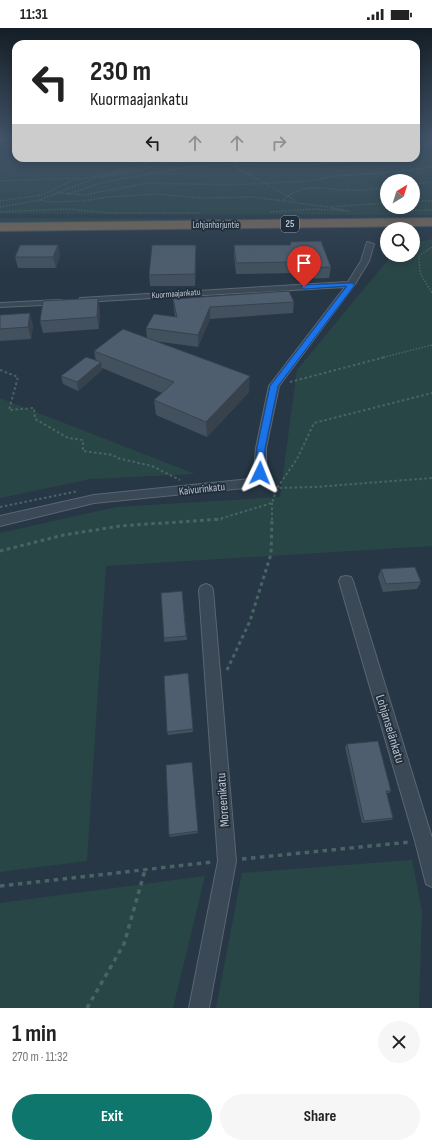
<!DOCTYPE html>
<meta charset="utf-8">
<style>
body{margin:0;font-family:"Sofia Sans Condensed",sans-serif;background:#f6f6f6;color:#222;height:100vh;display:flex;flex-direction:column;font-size:15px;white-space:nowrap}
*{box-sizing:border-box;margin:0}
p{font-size:13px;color:#767676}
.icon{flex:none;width:22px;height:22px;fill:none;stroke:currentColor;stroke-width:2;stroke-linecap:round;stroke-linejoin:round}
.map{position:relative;height:980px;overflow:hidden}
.panel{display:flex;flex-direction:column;background:#fff;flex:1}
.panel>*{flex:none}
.top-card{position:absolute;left:12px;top:12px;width:408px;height:122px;border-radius:12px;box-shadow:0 2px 10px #0003;background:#fff;color:#222;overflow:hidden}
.needle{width:26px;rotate:38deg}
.fabs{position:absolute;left:380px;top:146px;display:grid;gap:8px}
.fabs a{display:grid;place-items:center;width:40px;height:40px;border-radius:50%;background:#fff;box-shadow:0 2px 10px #0003;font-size:20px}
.pin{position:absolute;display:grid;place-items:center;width:34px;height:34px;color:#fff;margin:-41px -17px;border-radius:50% 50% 50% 0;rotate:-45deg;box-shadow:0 0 4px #0007}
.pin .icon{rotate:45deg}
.me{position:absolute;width:44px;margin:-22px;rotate:2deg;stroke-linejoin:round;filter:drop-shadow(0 0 3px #0008)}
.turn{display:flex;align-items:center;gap:14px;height:84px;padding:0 12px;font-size:18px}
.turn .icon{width:52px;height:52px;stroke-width:2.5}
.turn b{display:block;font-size:28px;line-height:34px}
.lanes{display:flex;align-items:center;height:38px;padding:0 12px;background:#0003;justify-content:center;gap:20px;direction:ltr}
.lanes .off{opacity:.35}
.round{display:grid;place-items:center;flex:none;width:42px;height:42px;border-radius:21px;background:#f6f6f6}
.headline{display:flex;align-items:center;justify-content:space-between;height:68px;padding:0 12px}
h1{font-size:24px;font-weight:700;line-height:30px}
.cta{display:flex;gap:8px;margin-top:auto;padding:8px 12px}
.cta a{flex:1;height:46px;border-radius:24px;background:#0f766e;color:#fff;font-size:16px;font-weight:700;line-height:46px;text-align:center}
.cta a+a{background:#f6f6f6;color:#222}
.status{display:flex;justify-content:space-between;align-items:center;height:28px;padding:0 20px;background:#fff;direction:ltr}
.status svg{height:11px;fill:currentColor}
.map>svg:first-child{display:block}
.green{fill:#294646;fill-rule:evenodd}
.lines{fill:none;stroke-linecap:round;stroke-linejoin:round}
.street-casing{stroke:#5a6672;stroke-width:2}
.highway-casing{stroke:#46535f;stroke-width:2}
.path-far3{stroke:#496464;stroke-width:1.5;stroke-dasharray:1.5 1.5;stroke-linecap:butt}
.path-far2{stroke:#496464;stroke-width:2;stroke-dasharray:2.5 2.5;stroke-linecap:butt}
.path-far1{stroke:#496464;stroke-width:3;stroke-dasharray:3.5 3.5;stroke-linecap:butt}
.path{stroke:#496464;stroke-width:3.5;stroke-dasharray:4.5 4.5;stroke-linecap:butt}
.street{fill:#3b4855;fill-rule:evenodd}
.highway{fill:#7b6a58;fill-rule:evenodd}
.wall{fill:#43515f}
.shaded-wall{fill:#37424d}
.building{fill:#4e5e6e;stroke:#37424d}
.route{fill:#1a73e8;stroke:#114b97}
.labels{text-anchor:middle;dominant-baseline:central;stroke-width:3.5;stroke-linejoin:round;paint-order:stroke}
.far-street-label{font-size:9px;fill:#b9c3ce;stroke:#202d3a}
.shield{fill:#202d3a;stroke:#8b96a2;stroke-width:1}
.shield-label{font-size:10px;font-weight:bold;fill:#b9c3ce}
.street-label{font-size:11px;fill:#b9c3ce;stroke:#202d3a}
.near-street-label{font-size:13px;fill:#b9c3ce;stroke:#202d3a}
</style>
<div class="status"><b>11:31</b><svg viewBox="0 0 49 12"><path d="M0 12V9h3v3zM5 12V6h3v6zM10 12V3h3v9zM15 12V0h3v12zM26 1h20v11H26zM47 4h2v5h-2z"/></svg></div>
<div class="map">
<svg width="432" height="980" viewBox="0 0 432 980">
<rect width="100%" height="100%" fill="#273745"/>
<g class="green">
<path d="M416,111H432V187L0,186V132L16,129L37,130L36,133L99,130H416ZM387,153H413V179H387Z"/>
<path d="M0,190L370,191L194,194H0Z"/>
<path d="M432,211V518L106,538L87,833L0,844V505L116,479L280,469L297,342L392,227H413V215Z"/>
<path d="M0,370L195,446L91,451L0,470Z"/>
<path d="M412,832L422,883L419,980H216L242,845Z"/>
<path d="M205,848L173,980H0V875Z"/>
</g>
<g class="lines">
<defs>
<g id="street">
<path d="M0,111H12L0,114Z"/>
<path d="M367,214L374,216L369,233L355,256L279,358L266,420V445L258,457L244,460L94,475L0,498V488L94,467L250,451L254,445L256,420L269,358L345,259L83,274L79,272L80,270L348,254L361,233Z"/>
<path d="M59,272H62V276L0,279V275Z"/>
<path d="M346,548L351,549L353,553L432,810V859L426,856L415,813L339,553L341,549Z"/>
<path d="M206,556L211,558L213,562L236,833L209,980H189L218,833L199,562L201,558Z"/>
</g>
<path id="highway" d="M432,190V198L0,203V195Z"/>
</defs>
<use href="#street" class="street-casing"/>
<use href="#highway" class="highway-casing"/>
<g class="path-far3">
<path d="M416,113L432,112"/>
<path d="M416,127H432"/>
<path d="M220,130L296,173"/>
<path d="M0,153L79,150"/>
<path d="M413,156L432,154"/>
<path d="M57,164L67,166L105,154L186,139L231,136L304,137L391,130"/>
<path d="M67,166L84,167L147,155L232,157L309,153L335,148L397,144L432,139"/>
<path d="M40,172L48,174L82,173L109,169L158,166L200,170L253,169L328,179L387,175"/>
<path d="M283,172C304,154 321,161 346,162C360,163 374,161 387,159"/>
<path d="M0,173L42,167L71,153L129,141L167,130"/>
<path d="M413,173H432"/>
<path d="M0,179L40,172L95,150L141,142L182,130"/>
<path d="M331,180L345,182"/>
<path d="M403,183L432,182"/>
<path d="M0,184L70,181L108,185H199"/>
<path d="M270,184L314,181L350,183"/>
<path d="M432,219L419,228L420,245L432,265"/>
<path d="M381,330L432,317"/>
</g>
<g class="path-far2">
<path d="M0,342L18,349L9,382L34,380L35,391L68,410L83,412V423L113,427L117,430L152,438L180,452"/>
<path d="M290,354L385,329"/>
<path d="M265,457L277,460L315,459L432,450"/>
<path d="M0,479L78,463"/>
<path d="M216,492L272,475L277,460L297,431L314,395L432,365"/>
<path d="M272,492V475"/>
</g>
<g class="path-far1">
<path d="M0,523L64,507L120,498L222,491"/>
<path d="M227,642L250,593L271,526L272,491"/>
</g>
<g class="path">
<path d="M242,831L410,814"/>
<path d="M0,858L213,834"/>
<path d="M87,980L124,916L145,842"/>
</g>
<use href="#street" class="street"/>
<use href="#highway" class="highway"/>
</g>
<g class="wall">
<path d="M290,214L331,239L329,250L296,251L295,245L236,246L234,228V217H290Z"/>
<path d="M58,217L60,228L56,240H18L15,229Z"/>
<path d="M196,228L195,258H150L149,247Z"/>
<path d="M173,271L294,274L293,285L210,291L198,319L154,313L249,364L207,409L156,387L154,372L162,365L102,340V342L78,363L63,356L61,348L96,333L94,323L147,310L146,300L175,288L174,282Z"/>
<path d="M100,281L99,301L43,305L40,293Z"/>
<path d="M0,287L33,297L31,311L0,313Z"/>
<path d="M381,541L421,554L417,561L383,564L378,549Z"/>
<path d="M182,563L187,612L164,614V610Z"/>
<path d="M188,645L193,704L168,707L167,704Z"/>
<path d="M347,716L391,763L389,765H387L393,790L391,792L362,795L345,719Z"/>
<path d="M192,734L198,805L170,809L169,807Z"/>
</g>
<g class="shaded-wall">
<path d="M58,217L60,228L56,240L53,229Z"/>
<path d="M196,217V228L195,258V246Z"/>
<path d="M98,270L100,281L99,301L97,289Z"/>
<path d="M210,279V291L198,319V307Z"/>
<path d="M30,285L33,297L31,311L28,299Z"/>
<path d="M101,334L102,342L78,363L77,354Z"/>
<path d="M250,348L249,364L207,409L206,394Z"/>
</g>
<g class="building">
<path d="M321,213L331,239L297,240L296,234L236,235L234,217H291L290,214Z"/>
<path d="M20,217H58L53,229H15Z"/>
<path d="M152,217H196L195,246L149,247Z"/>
<path d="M289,263L294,274L210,279L198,307L146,300L154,286L177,289L173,271Z"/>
<path d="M98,270L97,289L40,293L43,273Z"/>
<path d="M30,285L28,299L0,301V287Z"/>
<path d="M123,301L250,348L206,394L154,372L174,354L94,323Z"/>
<path d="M86,329L101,334L77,354L61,348Z"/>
<path d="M415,539L421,554L386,556L381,541Z"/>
<path d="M182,563L186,608L164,610L161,565Z"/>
<path d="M188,645L193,701L167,704L164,648Z"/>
<path d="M378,713L391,763H386L393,790L364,793L347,716Z"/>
<path d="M192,734L198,803L169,807L166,737Z"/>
</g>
<linearGradient id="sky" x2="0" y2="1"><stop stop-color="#151e26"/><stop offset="0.45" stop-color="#415368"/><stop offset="1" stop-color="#415368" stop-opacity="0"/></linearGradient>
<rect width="432" height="248" fill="url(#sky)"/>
<path class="route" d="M351,255L354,256V258L278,358L265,420L264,445L260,448L257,447V420L270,358L347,258L304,261L301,259L304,257Z"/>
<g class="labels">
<g class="far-street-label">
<text x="216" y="197">Lohjanharjuntie</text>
<text transform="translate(176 266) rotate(-4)">Kuormaajankatu</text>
</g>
<rect class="shield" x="281" y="188" width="18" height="16" rx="3"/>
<g class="shield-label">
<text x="290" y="196">25</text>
</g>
<g class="street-label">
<text transform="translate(202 461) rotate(-6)">Kaivurinkatu</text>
</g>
<g class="near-street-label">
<text transform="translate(390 701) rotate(73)">Lohjanselänkatu</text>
<text transform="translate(223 772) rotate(-94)">Moreenikatu</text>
</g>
</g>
</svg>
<div class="fabs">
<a><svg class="needle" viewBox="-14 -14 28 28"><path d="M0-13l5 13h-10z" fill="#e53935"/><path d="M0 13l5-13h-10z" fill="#767676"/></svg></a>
<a><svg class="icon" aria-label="search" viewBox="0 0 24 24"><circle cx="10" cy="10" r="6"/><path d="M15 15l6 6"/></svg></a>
</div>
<div class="pin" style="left:304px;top:259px;background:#d93025"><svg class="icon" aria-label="arrive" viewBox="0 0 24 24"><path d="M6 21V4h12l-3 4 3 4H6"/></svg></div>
<svg class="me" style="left:260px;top:445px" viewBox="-20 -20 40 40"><path d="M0-17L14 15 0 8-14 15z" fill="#1a73e8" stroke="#fff" stroke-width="4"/></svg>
<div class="top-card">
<div class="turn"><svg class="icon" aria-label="left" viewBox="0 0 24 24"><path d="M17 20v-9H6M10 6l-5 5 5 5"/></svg><div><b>230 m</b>Kuormaajankatu</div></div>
<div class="lanes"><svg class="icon" aria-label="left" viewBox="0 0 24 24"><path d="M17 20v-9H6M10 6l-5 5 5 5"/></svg><svg class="icon off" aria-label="ahead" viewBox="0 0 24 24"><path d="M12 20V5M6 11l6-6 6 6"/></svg><svg class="icon off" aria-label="ahead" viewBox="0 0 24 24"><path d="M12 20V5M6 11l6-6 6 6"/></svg><svg class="icon off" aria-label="right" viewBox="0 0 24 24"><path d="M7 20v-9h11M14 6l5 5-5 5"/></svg></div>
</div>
</div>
<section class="panel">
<div class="headline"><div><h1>1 min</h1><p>270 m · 11:32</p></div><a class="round"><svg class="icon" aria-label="close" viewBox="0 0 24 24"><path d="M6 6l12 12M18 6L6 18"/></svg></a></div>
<div class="cta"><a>Exit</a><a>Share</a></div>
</section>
